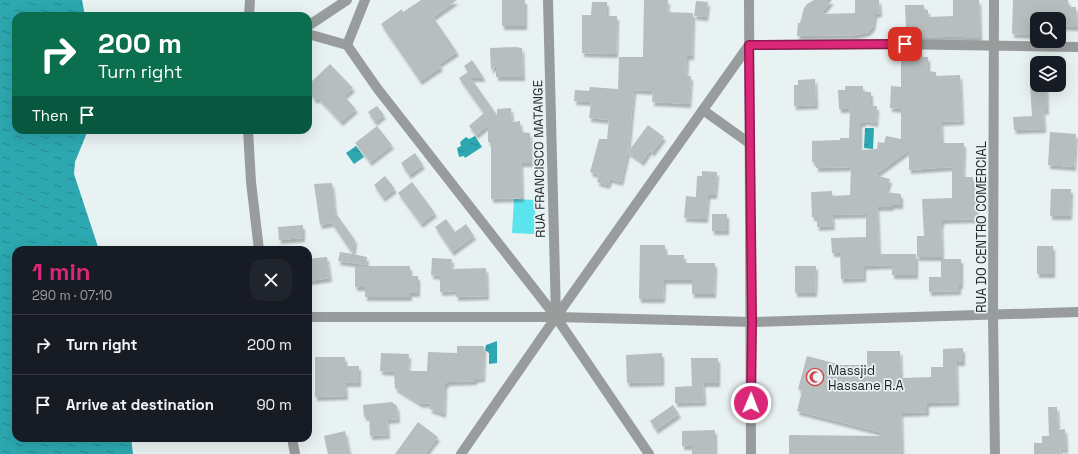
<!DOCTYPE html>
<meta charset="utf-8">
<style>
body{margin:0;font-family:"Space Grotesk",sans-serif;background:#20242c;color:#f1f3f6;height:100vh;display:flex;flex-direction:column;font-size:15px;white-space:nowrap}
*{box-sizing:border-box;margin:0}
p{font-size:13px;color:#9ea1a6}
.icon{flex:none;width:22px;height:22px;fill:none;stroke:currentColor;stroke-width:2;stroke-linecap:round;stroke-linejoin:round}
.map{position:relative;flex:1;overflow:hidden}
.drawer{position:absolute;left:12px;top:246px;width:300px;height:196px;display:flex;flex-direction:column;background:#171b24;border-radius:12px;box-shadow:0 4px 16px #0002}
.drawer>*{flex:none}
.guide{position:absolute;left:12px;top:12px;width:300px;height:122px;border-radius:12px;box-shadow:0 4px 16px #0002;background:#0b6e4f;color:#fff;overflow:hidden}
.tools{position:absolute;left:1030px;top:12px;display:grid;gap:8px}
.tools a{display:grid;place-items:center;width:36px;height:36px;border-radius:8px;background:#171b24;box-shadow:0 4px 16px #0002;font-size:20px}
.pin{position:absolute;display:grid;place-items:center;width:34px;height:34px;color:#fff;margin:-17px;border-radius:8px;box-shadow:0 2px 6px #0006}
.me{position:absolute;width:44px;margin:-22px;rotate:1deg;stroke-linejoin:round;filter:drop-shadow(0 0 3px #0008)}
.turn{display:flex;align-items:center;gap:14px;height:84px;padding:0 20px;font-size:18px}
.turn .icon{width:52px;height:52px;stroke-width:2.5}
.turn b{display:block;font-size:28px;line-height:34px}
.then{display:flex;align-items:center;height:38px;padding:0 20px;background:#0003;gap:8px;font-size:15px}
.round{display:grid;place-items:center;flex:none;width:42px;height:42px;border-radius:12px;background:#20242c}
.overview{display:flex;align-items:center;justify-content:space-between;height:68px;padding:0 20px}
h1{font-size:24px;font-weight:700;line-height:30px;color:#db2777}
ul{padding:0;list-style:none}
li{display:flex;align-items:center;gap:12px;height:60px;padding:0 20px;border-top:1px solid #363941}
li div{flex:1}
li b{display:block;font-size:15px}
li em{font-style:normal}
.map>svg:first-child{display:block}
.garden{fill:#5be4ed}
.water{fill:url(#water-ripples)}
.building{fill:#b6bebf;filter:url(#shadow)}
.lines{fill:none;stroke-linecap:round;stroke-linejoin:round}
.minor{stroke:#999c9c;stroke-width:10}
.tertiary{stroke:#999c9c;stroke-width:10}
.route-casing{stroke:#8e194d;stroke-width:10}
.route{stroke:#db2777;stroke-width:7}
.labels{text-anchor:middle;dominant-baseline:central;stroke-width:3.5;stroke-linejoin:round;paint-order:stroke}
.street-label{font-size:13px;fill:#222525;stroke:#e9f2f2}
.poi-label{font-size:13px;fill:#222525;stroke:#e9f2f2;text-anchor:start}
</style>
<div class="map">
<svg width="1078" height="454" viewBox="0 0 1078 454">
<defs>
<pattern id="water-ripples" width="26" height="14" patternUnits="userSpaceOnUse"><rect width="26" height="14" fill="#2da8b0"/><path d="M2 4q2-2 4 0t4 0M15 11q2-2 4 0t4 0" fill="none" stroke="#26898f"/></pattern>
<filter id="shadow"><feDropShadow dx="2" dy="4" stdDeviation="1" flood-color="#0004"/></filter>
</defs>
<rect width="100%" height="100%" fill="#e9f2f2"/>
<path class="garden" d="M514,199L536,200L534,234L512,233Z"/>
<g class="water">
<path d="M0,0H82L85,16H16V130H88L75,162L74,174L99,250H16V438H131L133,454H0Z"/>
<path d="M865,128H874L873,149L864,148Z"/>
<path d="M475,136L482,147L465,158L464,156L459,157L457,148L461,146L460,142L466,137L469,139Z"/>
<path d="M356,146L364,157L354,164L346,153Z"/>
<path d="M497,341V363L489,364V353L485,350L486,345Z"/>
</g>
<g class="building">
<path d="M421,0H457L433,17L457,52L439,64L441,67L420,81L381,24L402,9L403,12Z"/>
<rect x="502" y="0" width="23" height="26"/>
<path d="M644,0H668L667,12L693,13L692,56H687L686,76H691L689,104L652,102L653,91L634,90L628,152L648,125L664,137L652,153L650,150L642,162L628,152L621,182L610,179L608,185L597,182L599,175L590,172L599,139H607L609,120L589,118L591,102L574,101L575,90L589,91L590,87L618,89L619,57H643Z"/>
<path d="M814,0H832L821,14L855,13V0H879L880,13L875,14L873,27L868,32L857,35L797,36L798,23H800L804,8L807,4Z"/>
<path d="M953,0H979L980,38H962V37H942L941,38H911L908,35L906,29L905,5H924V10H928V17L953,16Z"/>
<path d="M1013,0H1068L1069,7H1076L1077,27L1060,26V19H1037V35L1012,34Z"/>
<path d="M696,1L708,2L706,17L694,16Z"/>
<path d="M592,2H607V16H617L616,54L582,53V15H591Z"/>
<path d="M515,47L522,48L523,77H496V66L491,70L490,48Z"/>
<path d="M910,51H920L921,57H928V71L936,72V76L960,75L962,121L941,122L942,143H964L963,177H973V198H976L977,219L942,220V224H941L942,257H917V236H924L922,199L952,198V167L909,170V150L875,175L890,179L886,192L901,194V205H892V207H877L879,254H916V275H892V265L864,266V278L841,279L840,253H832L831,238L866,237V214L832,215L833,226L817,227V217H812L811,192L832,191V196L850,195L851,167L816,168V162H812V141L840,140V138H849L850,109H839L838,90H845V86H863V92H871V106H877L876,123L864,121V123H860V150L877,149L878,142L884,143L886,136L901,139V109L890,108L891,86L901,87V57H910Z"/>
<path d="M472,60L484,78H471L497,115V109L511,108L512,122L520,121L521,132L530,133L531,163H521L522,198L491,199V142H488V125L476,135L469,126L484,113L459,78L468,72L464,66Z"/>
<path d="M330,64L353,88L344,96L356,109L341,122L318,98L315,100L308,90V85Z"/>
<path d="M815,79L816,105L794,106V85H798V80Z"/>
<path d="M1030,85H1046L1047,111L1043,110L1044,129L1014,130L1013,117L1032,116Z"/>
<path d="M377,106L384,115L375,122L368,112Z"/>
<path d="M377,126L392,145L370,162L355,143Z"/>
<path d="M1050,132L1076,134L1074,167L1048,165Z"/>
<path d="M415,153L423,165L409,175L401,163Z"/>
<path d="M702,171L717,172L715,195H708L706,219L684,218L686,196L696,197L697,176H702Z"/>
<path d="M385,176L395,189L383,198L374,185Z"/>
<path d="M412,182L435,213L421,224L398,193Z"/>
<path d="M332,183L335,212L355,240L353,254L367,257L366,265L338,261L340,252L353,254L332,223L320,225L314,184Z"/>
<path d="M1051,189H1071L1070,216H1050Z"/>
<rect x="712" y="214" width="15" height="17"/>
<path d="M446,219L455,232L466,224L474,236L452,252L435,227Z"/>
<path d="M303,225V238L279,240L278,227Z"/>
<path d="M640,245H665V255H684V263H715L714,294H692V280H664L663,299H639Z"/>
<rect x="1037" y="246" width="16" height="28"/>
<path d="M327,257L330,278L308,281V259Z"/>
<path d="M432,258L452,259L451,269L486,268L487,296L456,297V291L440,292V276L431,275Z"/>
<path d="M941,259H961V285H959V291L929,292V277H941Z"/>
<path d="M355,266H410V276H418V293H410V297H365V287H355Z"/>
<path d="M795,266H816L815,293H795Z"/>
<path d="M457,346H484L483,378L475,379V381L447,382V384H445L444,414L429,409L433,403L421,404L395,388L394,372L380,371L381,353L409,354L408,371H427L428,352L457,353Z"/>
<path d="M963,348V362H956L957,402L927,403V412L901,413L902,454H789V435L882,436L883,433L797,411L802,391L798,389L807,356L841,365H867V351H900L901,378L931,377V367H943V349Z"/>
<path d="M662,353V382L627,383L626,355Z"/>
<path d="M315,357H345V366H359V383H345L346,396L315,397Z"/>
<path d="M691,358H718V383H703L704,402L675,403V387L692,386Z"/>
<path d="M392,402L397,406L398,419L387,420L388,435L370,436L369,416L364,417L363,405Z"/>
<path d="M673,405L679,414L656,430L650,421Z"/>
<path d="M1048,407H1057L1058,430L1065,429L1066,450L1060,448L1061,454H1034V443H1042V436H1049Z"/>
<path d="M418,422L438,437L425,454H395Z"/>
<path d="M715,430V454H692V446H682V431Z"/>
<path d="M345,431L350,454H328L324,436Z"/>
</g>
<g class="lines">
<g class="minor">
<path d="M548,0L556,317"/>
<path d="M994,0L993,316L995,454"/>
<path d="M249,16L250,0"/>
<path d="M308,26L347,0"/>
<path d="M308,34L347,45L377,88L556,317L649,454"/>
<path d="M347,45L365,0"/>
<path d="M703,110L749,143"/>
<path d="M248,130L251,182L259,250"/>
<path d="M308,317H556L752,322L1078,312"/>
<path d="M292,438L295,454"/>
<path d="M461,454L556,317L749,45L890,44L1078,47"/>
</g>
<path class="tertiary" d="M749,0L751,454"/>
</g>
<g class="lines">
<defs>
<path id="route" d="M751,403L752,322L749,45L905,44"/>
</defs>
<use href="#route" class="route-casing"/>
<use href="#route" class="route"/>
</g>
<defs>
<symbol id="mosque-ring" viewBox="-11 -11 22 22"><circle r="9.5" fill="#e9f2f2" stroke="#d4444c" stroke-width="1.5"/><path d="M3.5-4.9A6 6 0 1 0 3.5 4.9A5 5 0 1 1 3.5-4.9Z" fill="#d4444c"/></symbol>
</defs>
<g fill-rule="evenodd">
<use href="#mosque-ring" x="805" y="367" width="20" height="20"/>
</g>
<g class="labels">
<g class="street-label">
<text transform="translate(539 159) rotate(-91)">RUA FRANCISCO MATANGE</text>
<text transform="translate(981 227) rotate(-90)">RUA DO CENTRO COMERCIAL</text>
</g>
<g class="poi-label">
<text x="828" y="370">Massjid<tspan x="828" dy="15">Hassane R.A</tspan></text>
</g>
</g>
</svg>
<div class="tools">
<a><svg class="icon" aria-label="search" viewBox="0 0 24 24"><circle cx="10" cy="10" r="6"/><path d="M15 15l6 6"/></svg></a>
<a><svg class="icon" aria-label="layers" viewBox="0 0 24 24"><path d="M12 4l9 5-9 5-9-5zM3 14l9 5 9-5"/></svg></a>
</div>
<div class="pin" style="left:905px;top:44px;background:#d93025"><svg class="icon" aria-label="arrive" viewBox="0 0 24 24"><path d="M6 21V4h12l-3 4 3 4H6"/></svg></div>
<svg class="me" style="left:751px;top:403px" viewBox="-20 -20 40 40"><circle r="17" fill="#db2777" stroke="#fff" stroke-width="3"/><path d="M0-11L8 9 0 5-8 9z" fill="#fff"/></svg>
<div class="guide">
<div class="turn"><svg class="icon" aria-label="right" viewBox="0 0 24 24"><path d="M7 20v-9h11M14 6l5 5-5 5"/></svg><div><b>200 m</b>Turn right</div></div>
<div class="then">Then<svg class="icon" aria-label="arrive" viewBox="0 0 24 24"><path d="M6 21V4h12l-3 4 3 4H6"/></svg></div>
</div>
<section class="drawer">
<div class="overview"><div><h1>1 min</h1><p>290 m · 07:10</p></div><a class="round"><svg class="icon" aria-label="close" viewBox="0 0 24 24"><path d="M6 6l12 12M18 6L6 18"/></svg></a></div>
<ul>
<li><svg class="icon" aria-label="right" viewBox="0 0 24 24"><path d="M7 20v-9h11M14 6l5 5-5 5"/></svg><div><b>Turn right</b></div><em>200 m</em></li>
<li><svg class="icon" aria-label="arrive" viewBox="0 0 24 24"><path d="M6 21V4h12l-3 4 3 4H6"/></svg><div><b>Arrive at destination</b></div><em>90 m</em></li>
</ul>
</section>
</div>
